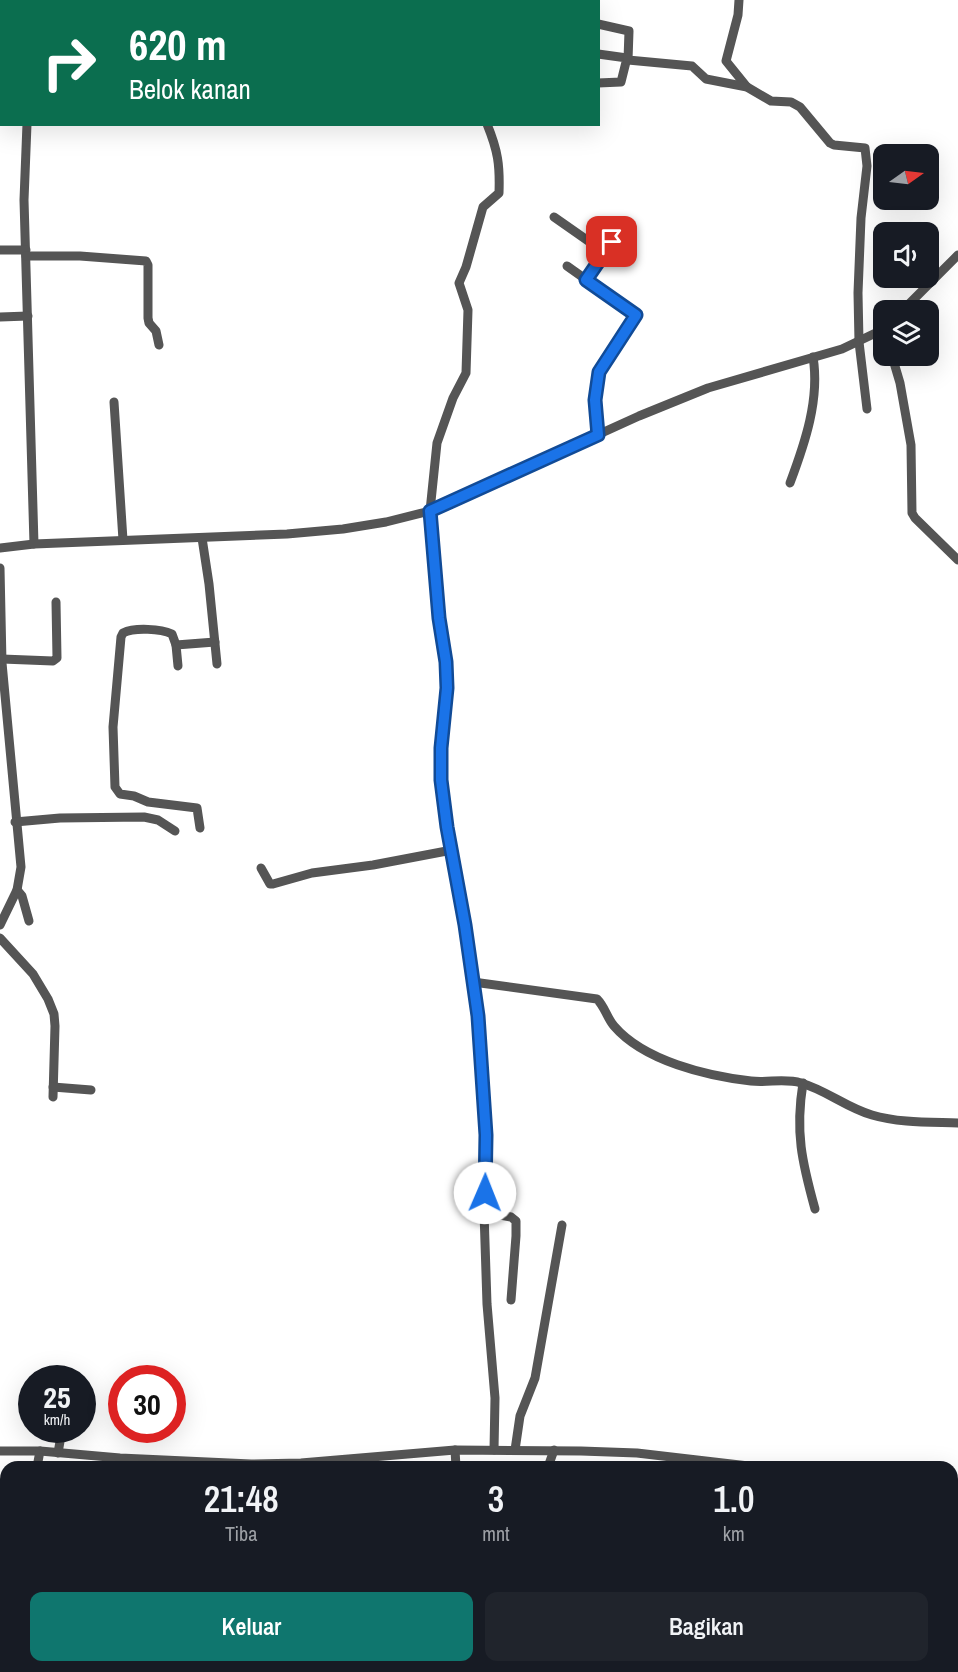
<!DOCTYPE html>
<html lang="id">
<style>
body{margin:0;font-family:"Archivo Narrow",sans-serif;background:#20242c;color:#f1f3f6;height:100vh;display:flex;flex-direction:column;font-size:22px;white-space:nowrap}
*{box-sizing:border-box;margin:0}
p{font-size:20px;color:#9ea1a6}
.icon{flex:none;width:33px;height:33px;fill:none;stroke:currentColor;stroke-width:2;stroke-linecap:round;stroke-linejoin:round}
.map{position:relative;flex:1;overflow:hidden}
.panel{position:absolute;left:0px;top:1461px;width:958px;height:212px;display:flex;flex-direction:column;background:#171b24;border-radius:18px 18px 0 0;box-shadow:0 6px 24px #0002}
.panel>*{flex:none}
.banner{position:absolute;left:0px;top:0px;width:600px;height:126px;box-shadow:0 6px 24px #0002;background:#0b6e4f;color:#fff;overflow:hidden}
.needle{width:39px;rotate:76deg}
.fabs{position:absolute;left:873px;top:144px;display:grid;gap:12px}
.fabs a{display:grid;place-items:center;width:66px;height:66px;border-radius:12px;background:#171b24;box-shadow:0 6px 24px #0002;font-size:30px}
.speed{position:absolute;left:18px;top:1365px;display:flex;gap:12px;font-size:30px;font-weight:700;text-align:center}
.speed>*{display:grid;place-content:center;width:78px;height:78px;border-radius:50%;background:#171b24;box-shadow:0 6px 24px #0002;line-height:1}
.speed small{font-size:15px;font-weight:400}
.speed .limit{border:9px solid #d22;background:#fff;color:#111}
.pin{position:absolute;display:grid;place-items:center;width:51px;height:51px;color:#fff;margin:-26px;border-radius:12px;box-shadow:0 3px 9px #0006}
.me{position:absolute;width:66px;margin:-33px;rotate:1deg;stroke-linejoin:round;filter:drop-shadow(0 0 4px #0008)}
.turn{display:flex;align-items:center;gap:21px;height:126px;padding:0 30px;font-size:27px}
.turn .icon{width:78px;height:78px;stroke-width:2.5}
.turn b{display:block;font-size:42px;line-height:51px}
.eta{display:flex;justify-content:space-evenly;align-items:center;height:102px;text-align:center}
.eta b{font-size:36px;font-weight:600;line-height:42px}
.button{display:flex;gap:12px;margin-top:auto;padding:12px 30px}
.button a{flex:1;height:69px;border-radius:12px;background:#0f766e;color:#fff;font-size:24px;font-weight:600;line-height:69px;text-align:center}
.button a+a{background:#20242c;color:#f1f3f6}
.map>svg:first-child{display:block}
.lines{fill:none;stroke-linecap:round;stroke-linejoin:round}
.minor{stroke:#555;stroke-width:9}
.route-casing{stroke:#114b97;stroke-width:15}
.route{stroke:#1a73e8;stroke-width:10}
</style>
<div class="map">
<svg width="958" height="1672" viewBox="0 0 958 1672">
<rect width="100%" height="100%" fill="#fff"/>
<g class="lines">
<g class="minor">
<path d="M173,0L176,2"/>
<path d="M288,0L289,2"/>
<path d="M739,0L738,15L726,61L747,87"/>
<path d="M35,2V0"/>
<path d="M232,2L239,0"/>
<path d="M591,2L593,0"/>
<path d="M0,9H2"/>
<path d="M598,24L629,31L628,60L692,66L706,79L747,87L771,101L791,102L800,107L830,143L834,145L865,148L867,166L861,218L858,293L859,342L867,409"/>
<path d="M598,54L627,58L621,82L598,83"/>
<path d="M27,124L24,200L34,544"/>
<path d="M487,124C498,151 500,165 499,193L483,207L466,267L459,283L468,310L466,373L453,398L437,443L430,511L439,618L446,662L447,689L440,765L443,796L465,925L482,1053L486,1135L484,1212L487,1304L495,1398L494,1450"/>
<path d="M554,217L604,252"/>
<path d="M0,250H26"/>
<path d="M26,256H80L146,261L148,265V318L149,323L156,331L159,345"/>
<path d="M567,266L636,315L599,372L595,400L598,435"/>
<path d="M586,280L619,231"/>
<path d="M903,310L958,255"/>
<path d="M0,317L28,316"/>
<path d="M892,356L900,383L911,445L912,513L915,518L958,560"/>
<path d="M114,402L123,540"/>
<path d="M790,483C805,443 820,399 813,357"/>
<path d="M202,538L209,584L217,664"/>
<path d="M0,548L34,544L287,534L343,529L386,522L430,511L639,416L708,388L842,349L884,329"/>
<path d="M0,568L2,663L21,867L17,890L0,925"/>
<path d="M176,645L172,634C161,629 135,627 123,633L121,637L113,727L115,787L120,794L134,796L148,802L197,808L200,828"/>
<path d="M2,659L53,661L57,658L56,602"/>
<path d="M178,666L176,645L215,642"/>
<path d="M15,822L60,818L144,817L158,820L175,831"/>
<path d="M261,868L270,884H273L312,873L373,865L452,850"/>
<path d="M17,890L22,896L29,921"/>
<path d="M0,938L33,974L48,999L54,1014L55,1026L53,1097"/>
<path d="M473,982L597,999C605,1007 607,1018 614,1026C644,1061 707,1076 751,1081C768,1083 785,1078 801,1083C826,1090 847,1108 872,1115C899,1123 930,1122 958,1123"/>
<path d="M803,1083C795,1132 802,1162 815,1209"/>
<path d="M53,1087L91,1090"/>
<path d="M484,1212L511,1217L516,1221V1236L511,1300"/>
<path d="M455,1450L456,1467"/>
<path d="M515,1450L520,1416L535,1378L562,1225"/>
<path d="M0,1451H40L120,1458L251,1464L301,1463L455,1450L581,1451L637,1453L757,1467"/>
<path d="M58,1453L62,1430"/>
<path d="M37,1467L40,1451"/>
<path d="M548,1467L554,1450"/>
<path d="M952,1490L958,1489"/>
<path d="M0,1615L6,1611"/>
<path d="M856,1666L880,1672"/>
<path d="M447,1671L472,1672"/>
<path d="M502,1672L504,1666"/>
</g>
</g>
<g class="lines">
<defs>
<path id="route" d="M485,1193L486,1135L478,1016L465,925L447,827L441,780V748L447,688L446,662L439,618L430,511L598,435L595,400L599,372L636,315L586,280L612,242"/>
</defs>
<use href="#route" class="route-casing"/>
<use href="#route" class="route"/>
</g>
</svg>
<div class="fabs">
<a><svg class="needle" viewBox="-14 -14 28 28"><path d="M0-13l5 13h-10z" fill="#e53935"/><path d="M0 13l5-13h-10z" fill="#9ea1a6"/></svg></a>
<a><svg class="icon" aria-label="sound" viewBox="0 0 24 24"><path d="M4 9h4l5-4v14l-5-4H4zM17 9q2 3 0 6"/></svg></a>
<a><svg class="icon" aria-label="layers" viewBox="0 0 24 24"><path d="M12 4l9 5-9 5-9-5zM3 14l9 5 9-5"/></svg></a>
</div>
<div class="speed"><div>25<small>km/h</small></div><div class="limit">30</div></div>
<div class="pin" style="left:612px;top:242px;background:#d93025"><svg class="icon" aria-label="arrive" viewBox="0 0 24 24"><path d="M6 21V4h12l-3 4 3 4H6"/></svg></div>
<svg class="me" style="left:485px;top:1193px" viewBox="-20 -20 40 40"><circle r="19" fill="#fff"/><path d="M0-13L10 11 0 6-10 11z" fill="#1a73e8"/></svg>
<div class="banner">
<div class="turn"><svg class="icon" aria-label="right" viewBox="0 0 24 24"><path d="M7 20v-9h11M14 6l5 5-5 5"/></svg><div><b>620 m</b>Belok kanan</div></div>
</div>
<section class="panel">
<div class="eta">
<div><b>21:48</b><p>Tiba</p></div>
<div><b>3</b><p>mnt</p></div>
<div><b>1.0</b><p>km</p></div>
</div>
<div class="button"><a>Keluar</a><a>Bagikan</a></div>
</section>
</div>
